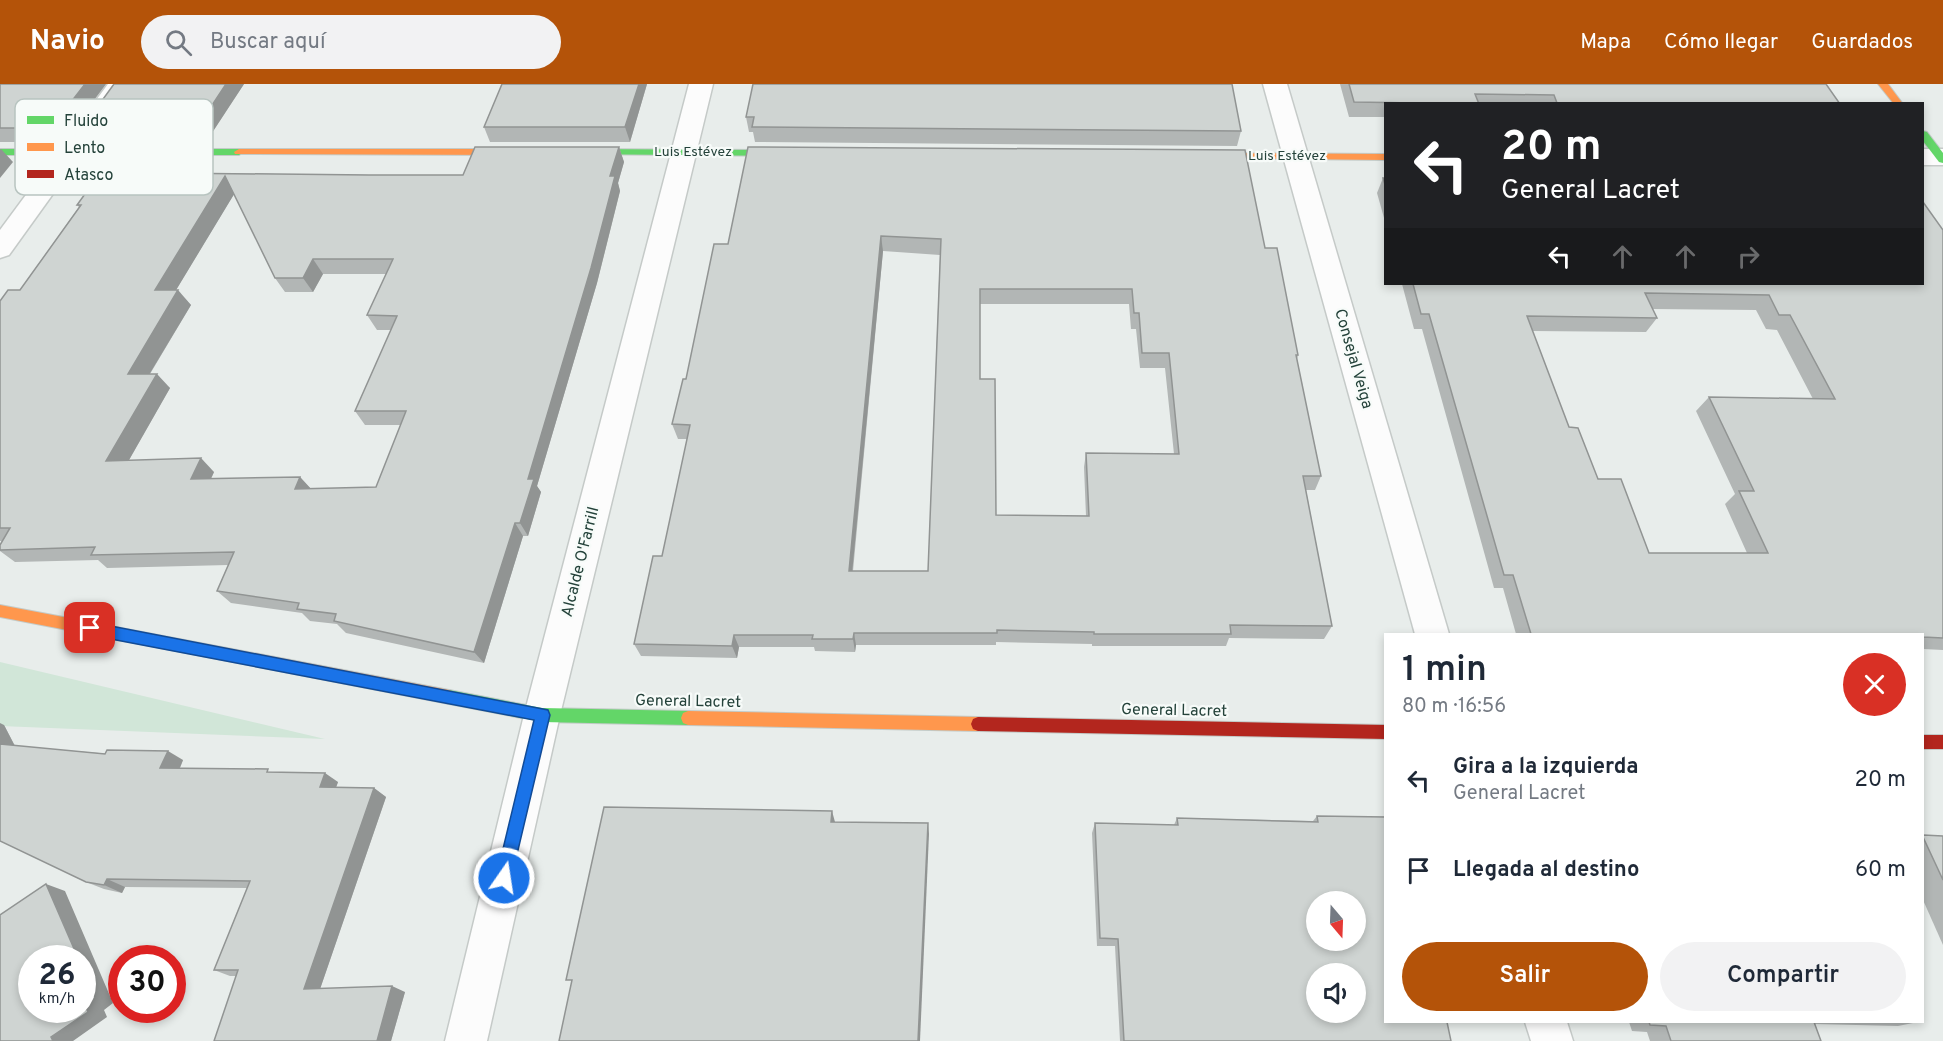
<!DOCTYPE html>
<html lang="es">
<meta charset="utf-8">
<style>
body{margin:0;font-family:Overpass,sans-serif;background:#f2f2f3;color:#1f2937;height:100vh;display:flex;flex-direction:column;font-size:22px;white-space:nowrap}
*{box-sizing:border-box;margin:0}
p{font-size:20px;color:#747a83}
.icon{flex:none;width:33px;height:33px;fill:none;stroke:currentColor;stroke-width:2;stroke-linecap:round;stroke-linejoin:round}
.map{position:relative;flex:1;overflow:hidden}
.side{position:absolute;left:1384px;top:549px;width:540px;height:390px;display:flex;flex-direction:column;background:#fff;border-radius:0px;box-shadow:0 3px 9px #0003}
.side>*{flex:none}
.banner{position:absolute;left:1384px;top:18px;width:540px;height:183px;border-radius:0px;box-shadow:0 3px 9px #0003;background:#202124;color:#fff;overflow:hidden}
.needle{width:39px;rotate:161deg}
.buttons{position:absolute;left:1306px;top:807px;display:grid;gap:12px}
.buttons a{display:grid;place-items:center;width:60px;height:60px;border-radius:50%;background:#fff;box-shadow:0 3px 9px #0003;font-size:30px}
.speed{position:absolute;left:18px;top:861px;display:flex;gap:12px;font-size:30px;font-weight:700;text-align:center}
.speed>*{display:grid;place-content:center;width:78px;height:78px;border-radius:50%;background:#fff;box-shadow:0 3px 9px #0003;line-height:1}
.speed small{font-size:15px;font-weight:400}
.speed .limit{border:9px solid #d22;background:#fff;color:#111}
.pin{position:absolute;display:grid;place-items:center;width:51px;height:51px;color:#fff;margin:-26px;border-radius:12px;box-shadow:0 3px 9px #0006}
.me{position:absolute;width:66px;margin:-33px;rotate:13deg;stroke-linejoin:round;filter:drop-shadow(0 0 4px #0008)}
.turn{display:flex;align-items:center;gap:21px;height:126px;padding:0 18px;font-size:27px}
.turn .icon{width:78px;height:78px;stroke-width:2.5}
.turn b{display:block;font-size:42px;line-height:51px}
.lanes{display:flex;align-items:center;height:57px;padding:0 18px;background:#0003;justify-content:center;gap:30px;direction:ltr}
.lanes .off{opacity:.35}
.round{display:grid;place-items:center;flex:none;width:63px;height:63px;border-radius:32px;background:#f2f2f3}
.overview{display:flex;align-items:center;justify-content:space-between;height:102px;padding:0 18px}
h1{font-size:36px;font-weight:600;line-height:45px}
.cta{display:flex;gap:12px;margin-top:auto;padding:12px 18px}
.cta a{flex:1;height:69px;border-radius:36px;background:#b45309;color:#fff;font-size:24px;font-weight:600;line-height:69px;text-align:center}
.cta a+a{background:#f2f2f3;color:#1f2937}
ul{padding:0;list-style:none}
li{display:flex;align-items:center;gap:18px;height:90px;padding:0 18px}
li div{flex:1}
li b{display:block;font-size:22px}
li em{font-style:normal}
header{display:flex;align-items:center;gap:36px;box-sizing:border-box;height:84px;padding:0 30px;background:#b45309;color:#fff}
header strong{font-size:28px}
nav{display:flex;gap:33px;margin-inline-start:auto;font-size:21px}
.search{width:420px;height:54px;background:#f2f2f3;display:flex;align-items:center;gap:15px;box-sizing:border-box;padding:0 21px;border-radius:33px;color:#747a83;font-size:22px}
.map>svg:first-child{display:block}
.green{fill:#d1e6d8}
.lines{fill:none;stroke-linecap:round;stroke-linejoin:round}
.street-casing{stroke:#c5cac8;stroke-width:3}
.fast-casing{stroke:#c3cbc8;stroke-width:2}
.slow-casing{stroke:#c3cbc8;stroke-width:2}
.jam-casing{stroke:#c3cbc8;stroke-width:2}
.street{fill:#fcfcfc;fill-rule:evenodd}
.fast{fill:#63d668;fill-rule:evenodd}
.slow{fill:#ff974d;fill-rule:evenodd}
.jam{fill:#b3261e;fill-rule:evenodd}
.wall{fill:#b2b6b5;fill-rule:evenodd}
.shaded-wall{fill:#919493}
.building{fill:#cfd4d2;stroke:#919493;stroke-width:1.5;fill-rule:evenodd}
.route{fill:#1a73e8;stroke:#114b97;stroke-width:1.5}
.labels{text-anchor:middle;dominant-baseline:central;stroke-width:4.5;stroke-linejoin:round;paint-order:stroke}
.far-street-label{font-size:14px;fill:#24423a;stroke:#f7fbf9}
.street-label{font-size:16px;fill:#24423a;stroke:#f7fbf9}
.key{fill:#f7fbf9;stroke:#b8c4c0;stroke-width:1.5}
.key-label{font-size:16px;fill:#24423a}
</style>
<header>
<strong>Navio</strong>
<div class="search"><svg class="icon" aria-label="search" viewBox="0 0 24 24"><circle cx="10" cy="10" r="6"/><path d="M15 15l6 6"/></svg>Buscar aquí</div>
<nav><a>Mapa</a><a>Cómo llegar</a><a>Guardados</a></nav>
</header>
<div class="map">
<svg width="1943" height="957" viewBox="0 0 1943 957">
<rect width="100%" height="100%" fill="#e8edeb"/>
<path class="green" d="M0,578L325,655L0,642Z"/>
<g class="lines">
<defs>
<g id="street">
<path d="M108,0H132L9,171L0,174V146Z"/>
<path d="M689,0H713L560,631L487,957H445L524,631Z"/>
<path d="M1263,0H1287L1449,550H1415Z"/>
<rect x="1923" y="65" width="20" height="16"/>
<path d="M1525,938H1567L1573,957H1531Z"/>
</g>
<g id="fast">
<path d="M1923,47L1927,48L1943,69V79L1939,78L1923,57Z"/>
<path d="M0,65H239L244,68L239,71H0Z"/>
<path d="M575,65L790,66L795,69L790,72L571,70L570,68Z"/>
<path d="M449,606L542,624L688,627L693,629L695,634L693,639L688,641L542,638L449,620L444,618L442,613L444,608Z"/>
</g>
<g id="slow">
<path d="M1878,0H1888L1903,20H1894Z"/>
<path d="M239,65H517L522,68L517,71L235,70L234,68Z"/>
<path d="M1202,69L1386,70V76L1198,74V70Z"/>
<path d="M0,521L449,606L454,608L456,613L454,618L449,620L0,533Z"/>
<path d="M688,627L978,633L983,635L985,640L983,645L978,647L688,641L683,639L681,634L683,629Z"/>
</g>
<g id="jam">
<path d="M978,633L1386,641V655L978,647L973,645L971,640L973,635Z"/>
<rect x="1923" y="651" width="20" height="14"/>
</g>
</defs>
<use href="#street" class="street-casing"/>
<use href="#fast" class="fast-casing"/>
<use href="#slow" class="slow-casing"/>
<use href="#jam" class="jam-casing"/>
<use href="#street" class="street"/>
<use href="#fast" class="fast"/>
<use href="#slow" class="slow"/>
<use href="#jam" class="jam"/>
</g>
<g class="wall">
<path d="M0,0H106L79,36H47L30,58H0Z"/>
<path d="M244,0L206,58H145L137,47H135L126,36H109L98,22Z"/>
<path d="M502,0H647L630,58H490L484,43Z"/>
<path d="M1340,0H1826L1840,20H1386V33H1349Z"/>
<path d="M746,33L1241,47L1237,62L755,58L753,48H749Z"/>
<path d="M619,63L624,78L618,99L620,107L597,199L537,402L541,408L528,452H523L484,579L346,549L337,540L310,537L302,529L231,519L217,507L228,481L107,484L98,476L15,478L0,467V461L2,457H0V217L20,206L79,123L77,121L193,78L186,89L369,91H463ZM234,110L275,194L285,208H313L323,190H386L367,231L377,246H391L355,327L365,341H401L376,403L311,405L300,393L211,395L214,388L129,376L170,304L150,290L191,221L176,206Z"/>
<path d="M748,63L1265,164L1298,271L1297,275L1321,392L1315,406H1306L1332,542L1324,555L1229,554L1226,562H1092V560L996,558V561H856L855,568L815,567L814,563H739L737,574L641,572L634,560L662,472L687,355H678L672,340L728,160ZM883,167L940,171L928,487H853ZM980,220H1129L1131,245H1136L1140,284H1165L1174,370L1086,369L1084,383L1086,432L996,431L980,295Z"/>
<path d="M1383,94H1386V141L1377,109Z"/>
<path d="M1943,146V566L1923,565V550H1516L1503,504H1494L1422,245H1414L1402,200H1923ZM1652,225L1756,226L1766,245L1777,246L1813,315L1709,313L1696,327L1735,410L1725,420L1747,469H1649L1598,395L1569,343L1532,247L1646,248L1657,234Z"/>
<path d="M4,641L15,662L183,676L180,684L273,688L338,698L336,703L374,704L386,713L320,905L405,908L391,957L236,892H230L214,886L247,804L125,803L122,809L104,805L86,798L0,757Z"/>
<path d="M1317,732L1386,938L1451,957H1120L1115,862H1097L1092,749L1095,739L1174,741L1177,734L1313,737Z"/>
<path d="M1923,751L1943,752V861L1923,816Z"/>
<path d="M1629,938H1918L1898,942L1815,940L1821,957H1650L1647,948L1632,947Z"/>
</g>
<g class="shaded-wall">
<path d="M85,0H106L79,36L68,22Z"/>
<path d="M226,0H244L206,58L197,44Z"/>
<path d="M639,0H647L630,58L625,43Z"/>
<path d="M36,22L47,36L30,58L18,44Z"/>
<path d="M182,63L193,78L176,104L165,89Z"/>
<path d="M619,63L624,78L618,99L620,107L597,199L537,402L541,408L528,452L520,439L528,395L610,92Z"/>
<path d="M1,65L13,78L0,94V66Z"/>
<path d="M225,92L236,107L167,221L155,206Z"/>
<path d="M881,152L883,167L851,500L849,487Z"/>
<path d="M313,175L323,190L313,208L303,194Z"/>
<path d="M178,206L191,221L141,304L128,290Z"/>
<path d="M157,290L170,304L121,390L106,377Z"/>
<path d="M201,374L214,388L204,409L191,395Z"/>
<path d="M300,393L312,406L295,405Z"/>
<path d="M515,439L523,452L484,579L474,568Z"/>
<path d="M854,549L856,561L855,568L853,555Z"/>
<path d="M734,551L739,563L737,574L732,562Z"/>
<path d="M0,639L4,641L19,670L0,660Z"/>
<path d="M168,667L183,676L176,693L160,684Z"/>
<path d="M325,689L338,698L333,712L320,703Z"/>
<path d="M374,704L386,713L318,911L304,905Z"/>
<path d="M832,727L835,738H831Z"/>
<path d="M928,739L929,750L920,957H918Z"/>
<path d="M107,795L125,803L122,809L104,801Z"/>
<path d="M46,800L65,807L113,919L104,926L107,933L73,957H53L51,953L82,885V874H78Z"/>
<path d="M392,902L405,908L391,957H377Z"/>
</g>
<g class="building">
<path d="M0,0H85L68,22H36L18,44H0Z"/>
<path d="M114,0H226L197,44H135L143,34H124L133,22H98Z"/>
<path d="M502,0H639L625,43H484Z"/>
<path d="M753,0H1232L1241,47L752,43L754,33H746Z"/>
<path d="M1349,0H1826L1840,20L1557,19L1554,11L1475,10L1479,20L1354,18Z"/>
<path d="M119,63H182L165,89L369,91H463L475,63H619L610,92H615L591,184L528,395H534L520,439H515L474,568L334,537L336,530L297,525L299,519L217,507L234,468L91,471L95,463L0,466V461L10,444H0V217L8,206H20L81,121H77ZM225,92L275,194H303L313,175H393L367,231L397,232L355,327H406L376,403L295,405L300,393L191,395L201,374L106,377L157,290H128L178,206H155Z"/>
<path d="M748,63L1245,66L1265,164H1277L1298,271H1296L1321,392H1303L1332,542L1230,541L1231,550H1094V548L997,546V549H854L853,555H812L813,551H734L732,562L634,560L653,472H662L690,341L672,340L683,295H686L714,160H728ZM881,152L941,155L928,487H849ZM980,205H1132L1134,229H1139L1142,269H1169L1179,370L1086,369L1089,432L996,431L995,295H980Z"/>
<path d="M1383,94H1386V104Z"/>
<path d="M1923,118L1943,146V554L1923,553V550H1531L1513,491H1504L1429,230H1421L1413,200H1923ZM1645,209L1769,211L1779,231H1790L1835,315L1709,313L1754,407H1739L1768,469H1649L1621,395H1598L1578,344L1569,343L1527,232L1657,234Z"/>
<path d="M0,660L105,670L107,666L168,667L160,684L268,685L267,688L325,689L320,703L374,704L304,905L392,902L377,957H214L238,886H214L250,797L107,795L104,801L86,798L0,757Z"/>
<path d="M604,723L832,727L831,738L928,739L918,957H559L572,896H566Z"/>
<path d="M1317,732L1386,733V938H1447L1451,957H1124L1118,855L1100,854L1095,739L1178,741L1177,734L1318,738ZM1317,818H1356V856H1317ZM1317,890H1356V928H1317Z"/>
<path d="M1923,751L1943,752V796L1923,753Z"/>
<path d="M46,800L78,874H32V926H82V885L95,914L85,921L88,928L51,953L53,957H0V831Z"/>
<path d="M1649,938H1814L1821,957H1671L1666,942L1650,941Z"/>
</g>
<path class="route" d="M90,538L548,626L550,631L510,800L504,802L498,800L496,794L534,636L90,551L85,549L83,544L85,540Z"/>
<g class="labels">
<g class="far-street-label">
<text x="693" y="68">Luis Estévez</text>
<text x="1287" y="72">Luis Estévez</text>
</g>
<g class="street-label">
<text transform="translate(1353 275) rotate(74)">Consejal Veiga</text>
<text transform="translate(581 478) rotate(-76)">Alcalde O'Farrill</text>
<text transform="translate(688 618) rotate(1)">General Lacret</text>
<text transform="translate(1174 627) rotate(1)">General Lacret</text>
</g>
</g>
<rect x="15" y="15" width="198" height="96" rx="9" class="key"/>
<rect x="27" y="32" width="27" height="8" fill="#63d668"/>
<rect x="27" y="59" width="27" height="8" fill="#ff974d"/>
<rect x="27" y="86" width="27" height="8" fill="#b3261e"/>
<g class="key-label">
<text x="64" y="42">Fluido</text>
<text x="64" y="69">Lento</text>
<text x="64" y="96">Atasco</text>
</g>
</svg>
<div class="buttons">
<a><svg class="needle" viewBox="-14 -14 28 28"><path d="M0-13l5 13h-10z" fill="#e53935"/><path d="M0 13l5-13h-10z" fill="#747a83"/></svg></a>
<a><svg class="icon" aria-label="sound" viewBox="0 0 24 24"><path d="M4 9h4l5-4v14l-5-4H4zM17 9q2 3 0 6"/></svg></a>
</div>
<div class="speed"><div>26<small>km/h</small></div><div class="limit">30</div></div>
<div class="pin" style="left:90px;top:544px;background:#d93025"><svg class="icon" aria-label="arrive" viewBox="0 0 24 24"><path d="M6 21V4h12l-3 4 3 4H6"/></svg></div>
<svg class="me" style="left:504px;top:794px" viewBox="-20 -20 40 40"><circle r="17" fill="#1a73e8" stroke="#fff" stroke-width="3"/><path d="M0-11L8 9 0 5-8 9z" fill="#fff"/></svg>
<div class="banner">
<div class="turn"><svg class="icon" aria-label="left" viewBox="0 0 24 24"><path d="M17 20v-9H6M10 6l-5 5 5 5"/></svg><div><b>20 m</b>General Lacret</div></div>
<div class="lanes"><svg class="icon" aria-label="left" viewBox="0 0 24 24"><path d="M17 20v-9H6M10 6l-5 5 5 5"/></svg><svg class="icon off" aria-label="ahead" viewBox="0 0 24 24"><path d="M12 20V5M6 11l6-6 6 6"/></svg><svg class="icon off" aria-label="ahead" viewBox="0 0 24 24"><path d="M12 20V5M6 11l6-6 6 6"/></svg><svg class="icon off" aria-label="right" viewBox="0 0 24 24"><path d="M7 20v-9h11M14 6l5 5-5 5"/></svg></div>
</div>
<section class="side">
<div class="overview"><div><h1>1 min</h1><p>80 m · 16:56</p></div><a class="round" style="background:#d93025;color:#fff"><svg class="icon" aria-label="close" viewBox="0 0 24 24"><path d="M6 6l12 12M18 6L6 18"/></svg></a></div>
<ul>
<li><svg class="icon" aria-label="left" viewBox="0 0 24 24"><path d="M17 20v-9H6M10 6l-5 5 5 5"/></svg><div><b>Gira a la izquierda</b><p>General Lacret</p></div><em>20 m</em></li>
<li><svg class="icon" aria-label="arrive" viewBox="0 0 24 24"><path d="M6 21V4h12l-3 4 3 4H6"/></svg><div><b>Llegada al destino</b></div><em>60 m</em></li>
</ul>
<div class="cta"><a>Salir</a><a>Compartir</a></div>
</section>
</div>
